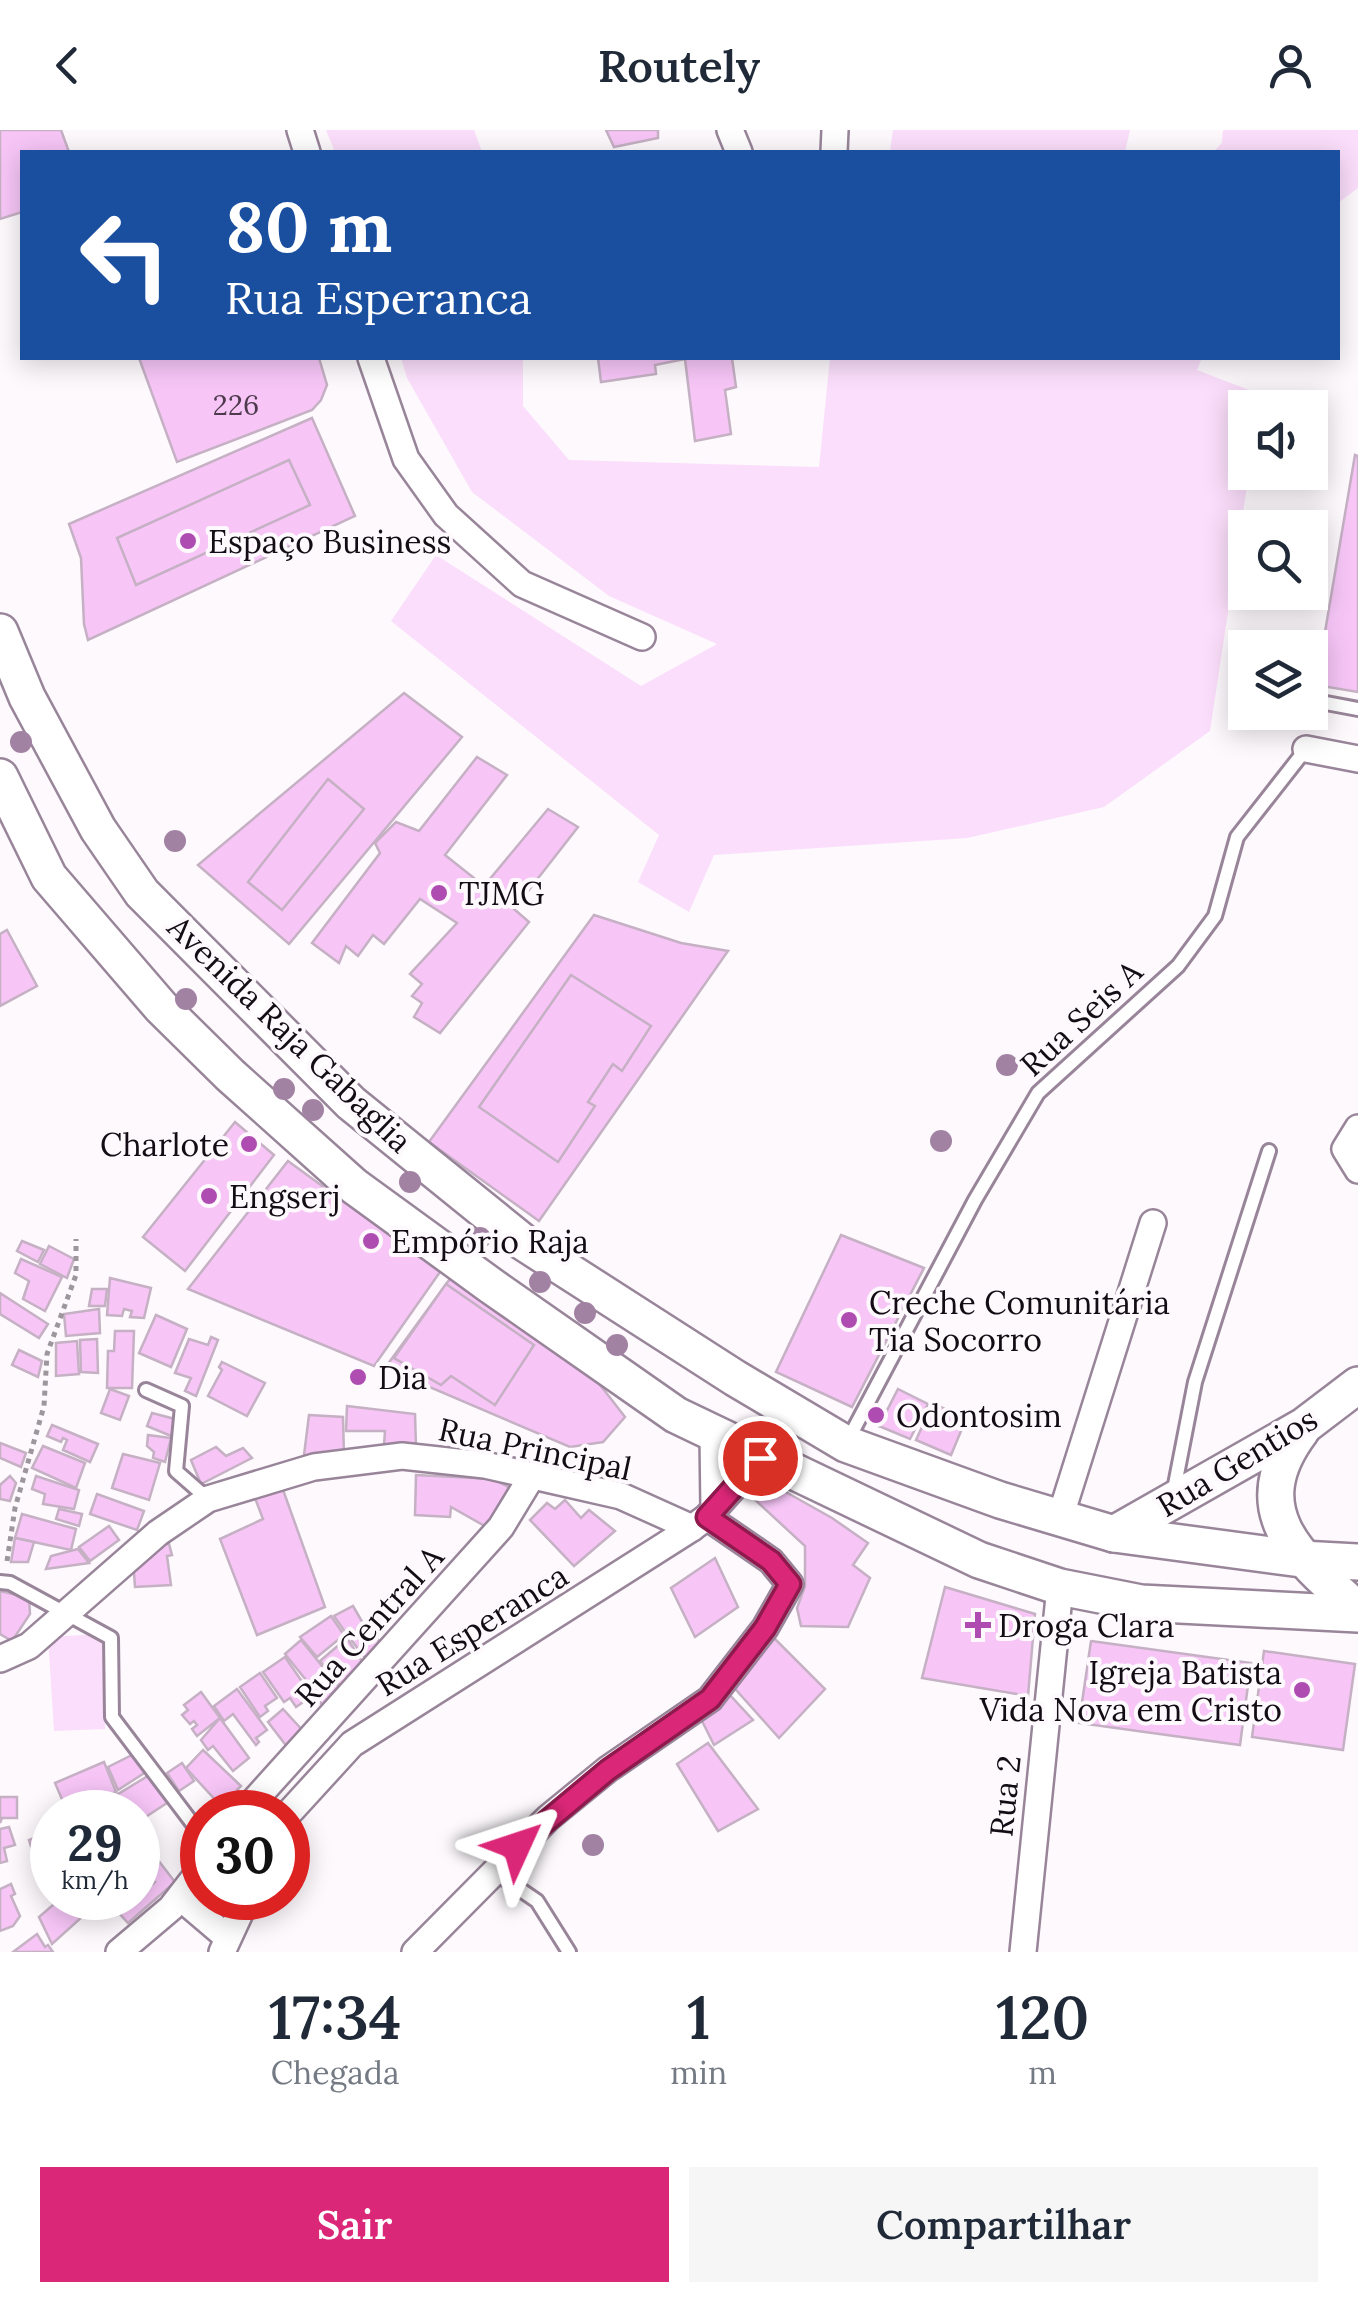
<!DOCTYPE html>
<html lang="pt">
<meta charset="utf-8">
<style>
body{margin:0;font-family:Lora,serif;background:#f6f6f7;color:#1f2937;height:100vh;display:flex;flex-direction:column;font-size:38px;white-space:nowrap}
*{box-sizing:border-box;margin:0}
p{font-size:32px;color:#747a83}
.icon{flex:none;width:55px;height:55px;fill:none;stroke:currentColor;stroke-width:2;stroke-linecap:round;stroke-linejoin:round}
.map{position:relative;height:1822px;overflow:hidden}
.drawer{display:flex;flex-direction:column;background:#fff;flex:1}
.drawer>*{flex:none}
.guide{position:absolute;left:20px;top:20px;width:1320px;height:210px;border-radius:0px;box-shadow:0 5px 25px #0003;background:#1a4fa0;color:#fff;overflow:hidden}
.tools{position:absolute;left:1228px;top:260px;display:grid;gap:20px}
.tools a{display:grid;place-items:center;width:100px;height:100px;border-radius:0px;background:#fff;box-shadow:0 5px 25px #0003;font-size:50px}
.speed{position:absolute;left:30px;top:1660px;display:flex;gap:20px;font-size:50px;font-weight:700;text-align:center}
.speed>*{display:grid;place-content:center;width:130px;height:130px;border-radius:50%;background:#fff;box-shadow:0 5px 25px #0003;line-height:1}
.speed small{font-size:25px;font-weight:400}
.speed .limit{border:15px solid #d22;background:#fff;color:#111}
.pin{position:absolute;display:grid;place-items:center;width:85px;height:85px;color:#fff;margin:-42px;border:5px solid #fff;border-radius:50%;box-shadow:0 2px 10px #0007}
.me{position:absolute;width:110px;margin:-55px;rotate:48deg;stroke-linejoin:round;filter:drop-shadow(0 0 8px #0008)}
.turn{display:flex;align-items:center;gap:35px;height:210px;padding:0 40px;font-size:45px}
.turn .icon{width:130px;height:130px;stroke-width:2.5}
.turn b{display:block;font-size:70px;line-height:85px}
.eta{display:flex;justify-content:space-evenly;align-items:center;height:170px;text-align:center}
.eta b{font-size:60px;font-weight:600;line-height:70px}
.cta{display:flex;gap:20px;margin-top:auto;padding:20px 40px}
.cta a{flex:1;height:115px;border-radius:0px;background:#db2777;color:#fff;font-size:40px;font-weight:600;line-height:115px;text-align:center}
.cta a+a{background:#f6f6f7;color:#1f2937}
header{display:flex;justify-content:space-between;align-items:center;height:130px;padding:0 40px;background:#fff;font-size:45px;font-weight:600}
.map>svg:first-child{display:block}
.green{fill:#fbdefb}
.building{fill:#f7c6f7;stroke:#c5b0c4;stroke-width:2.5}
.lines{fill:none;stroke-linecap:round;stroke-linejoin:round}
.lane-casing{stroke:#998599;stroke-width:18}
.street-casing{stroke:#998599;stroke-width:30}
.secondary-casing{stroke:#998599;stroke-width:40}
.path{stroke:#9d979d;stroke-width:5;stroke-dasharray:5 5;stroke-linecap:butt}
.lane{stroke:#fff;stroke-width:12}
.street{stroke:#fff;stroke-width:25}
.secondary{stroke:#fff;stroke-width:35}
.tree{fill:#a282a3}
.route-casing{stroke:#8e194d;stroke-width:25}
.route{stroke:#db2777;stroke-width:18}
.poi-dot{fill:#af4cb2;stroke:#fdf9fd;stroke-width:4}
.labels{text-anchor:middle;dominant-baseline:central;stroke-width:8;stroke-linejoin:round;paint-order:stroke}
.number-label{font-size:28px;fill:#4d3a4d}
.poi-label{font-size:32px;fill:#140c14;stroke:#fdf9fd;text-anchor:start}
.street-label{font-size:32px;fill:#140c14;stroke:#fdf9fd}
</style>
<header><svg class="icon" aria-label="back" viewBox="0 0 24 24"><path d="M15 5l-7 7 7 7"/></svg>Routely<svg class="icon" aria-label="person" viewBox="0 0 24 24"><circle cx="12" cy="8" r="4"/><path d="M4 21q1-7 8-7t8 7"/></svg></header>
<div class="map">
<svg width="1358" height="1822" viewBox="0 0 1358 1822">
<rect width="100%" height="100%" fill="#fdf9fd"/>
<g class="green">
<path d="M326,0H474L482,22H335Z"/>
<path d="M893,0H1130L1125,22H890Z"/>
<path d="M1223,0H1358V58L1338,73V22H1213L1222,13Z"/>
<path d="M401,228H523V276L569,330L819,337L830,228H1202L1197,240L1262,265L1260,277L1245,278V342L1249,343L1210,601L1104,677L967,708L714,725L689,782L638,752L659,705L391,491L436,425L641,556L717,514L609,466L472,362L407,248Z"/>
<path d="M103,1504L105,1599L54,1601L48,1507Z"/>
</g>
<g class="building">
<path d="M0,0H61L69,22H22V82L0,89Z"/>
<path d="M606,0H658V8L614,17Z"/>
<path d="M139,228H319L327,255L321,270L312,280L177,332Z"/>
<path d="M598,228H732L736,257L725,260L731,304L695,311L685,229L655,235L656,244L601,252Z"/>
<path d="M312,288L355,386L88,510L84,494L81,428L69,394Z"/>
<path d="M1355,325L1358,326V562L1316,555Z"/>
<path d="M289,330L310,375L136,455L117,408Z"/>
<path d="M404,563L462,607L289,814L198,735Z"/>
<path d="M477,627L507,645L445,725L484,756L548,679L578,697L514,779L529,792L440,903L414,887L422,873L412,866L422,854L410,844L457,793L420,769L384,814L373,805L358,826L346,816L339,833L312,813L380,723L375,713L396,692L419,701Z"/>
<path d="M328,649L364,679L282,780L248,752Z"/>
<path d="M594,785L681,813L728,821L539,1091L429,1012Z"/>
<path d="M7,800L37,856L0,876V804Z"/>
<path d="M571,845L651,896L622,941L613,934L588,972L595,976L558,1032L479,977Z"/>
<path d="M235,992L274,1025L185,1141L143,1107Z"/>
<path d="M288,1031L440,1142L374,1236L188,1159Z"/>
<path d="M841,1105L924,1138L852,1277L776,1242Z"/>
<path d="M22,1111L44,1120L38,1132L17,1121Z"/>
<path d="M49,1116L74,1129L67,1148L40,1134Z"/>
<path d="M21,1129L62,1147L45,1181L23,1169L29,1151L15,1143Z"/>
<path d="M452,1146L597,1251L625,1287L603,1312L570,1317L385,1238Z"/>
<path d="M110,1148L151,1158L144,1188L130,1187L132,1181L124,1179L122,1186L107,1185Z"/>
<path d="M446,1154L534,1215L495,1275L451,1246L441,1255L394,1228Z"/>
<path d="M92,1159H107L105,1176H89Z"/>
<path d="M0,1163L48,1194L39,1208L0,1184Z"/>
<path d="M99,1179L100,1203L66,1206L64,1184Z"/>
<path d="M156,1185L187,1199L171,1237L139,1223Z"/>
<path d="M115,1201H134L132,1258H107L108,1221H114Z"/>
<path d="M211,1207L218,1210L196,1266L185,1261L191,1248L175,1243L189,1209L208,1215Z"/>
<path d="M97,1209L98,1243L81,1242L80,1210Z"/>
<path d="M77,1211L79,1244L56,1246V1213Z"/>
<path d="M19,1220L42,1231L38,1247L12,1235Z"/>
<path d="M222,1232L265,1253L247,1286L208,1266L222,1240L219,1237Z"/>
<path d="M110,1259L129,1266L120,1290L101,1283Z"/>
<path d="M898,1259L928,1274L910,1309L879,1296Z"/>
<path d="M874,1273L887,1280L879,1296L865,1289Z"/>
<path d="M933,1273L966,1289L951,1325L916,1310Z"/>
<path d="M347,1276L415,1284L416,1317L384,1315L385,1301H346Z"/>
<path d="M152,1283L175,1289L171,1306L147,1296Z"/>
<path d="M309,1285L343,1287L344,1328L304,1325Z"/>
<path d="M52,1295L98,1314L90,1332L63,1320L67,1310L63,1308L61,1312L47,1306Z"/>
<path d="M148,1305L171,1308L165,1332L153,1328L154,1322L147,1316Z"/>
<path d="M0,1313L26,1323L21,1337L0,1328Z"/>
<path d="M43,1316L85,1333L76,1358L32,1338Z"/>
<path d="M216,1317L226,1326L243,1318L252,1328L201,1354L191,1330Z"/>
<path d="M123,1324L160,1333L149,1370L112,1358Z"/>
<path d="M416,1345L493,1349L512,1359L490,1399L451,1377L450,1387L415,1385Z"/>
<path d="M10,1346L16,1353L10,1371L0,1369V1355Z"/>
<path d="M36,1346L79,1360L74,1379L43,1374L45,1364L32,1359Z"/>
<path d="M768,1352L832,1388L868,1413L853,1435L870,1448L848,1497L801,1496L797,1478L805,1456V1416L753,1368Z"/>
<path d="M282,1357L325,1477L257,1505L220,1409L263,1389L255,1368Z"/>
<path d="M97,1364L144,1381L137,1400L90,1384Z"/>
<path d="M565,1370L581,1388L589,1380L615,1401L574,1436L530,1390L547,1373L555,1379Z"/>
<path d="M59,1379L82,1384L79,1396L56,1389Z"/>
<path d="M22,1384L76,1399L71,1420L15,1408Z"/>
<path d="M109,1396L119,1410L90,1431L79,1417Z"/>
<path d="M15,1408L34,1412L28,1432H11Z"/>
<path d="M151,1414H169L172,1425L167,1426L171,1455L135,1457L133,1429L151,1427Z"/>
<path d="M78,1419L89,1433L46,1439L51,1426Z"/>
<path d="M715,1428L738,1477L695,1507L671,1458Z"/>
<path d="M945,1457L1035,1484L1028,1566L922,1548Z"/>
<path d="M0,1461L29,1468L30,1484L12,1511L0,1504Z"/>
<path d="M353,1476L364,1495L348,1506L334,1486Z"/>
<path d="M331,1486L344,1505L317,1527L300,1507Z"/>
<path d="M370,1498L384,1519L368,1532L352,1511Z"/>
<path d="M772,1506L825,1559L779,1608L729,1552Z"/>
<path d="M347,1508L365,1536L341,1557L320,1531Z"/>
<path d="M301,1510L339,1557L331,1564L336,1571L326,1580L320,1572L317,1575L313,1570L318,1565L285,1524Z"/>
<path d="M1091,1511L1251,1533L1240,1615L1079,1593Z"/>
<path d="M1264,1521L1355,1534L1343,1620L1252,1607Z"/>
<path d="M285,1527L312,1566L296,1577L290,1568L284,1572L263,1542Z"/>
<path d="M260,1543L277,1568L265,1576L268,1581L260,1587L240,1557Z"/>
<path d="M237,1559L267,1600L256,1608L259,1612L256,1615L233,1584L224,1591L214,1576Z"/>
<path d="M201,1562L220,1588L197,1606L192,1599L197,1595L194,1591L190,1594L182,1585L188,1580L184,1575Z"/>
<path d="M729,1564L753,1590L714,1615L698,1583Z"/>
<path d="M283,1579L304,1602L288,1618L268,1592Z"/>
<path d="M220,1588L249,1628L233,1641L213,1616L208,1620L201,1610Z"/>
<path d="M708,1613L758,1679L718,1701L677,1634Z"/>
<path d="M203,1620L241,1656L237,1660L242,1664L236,1670L230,1665L220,1675L186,1638Z"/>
<path d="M136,1623L149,1640L118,1660L108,1637Z"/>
<path d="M104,1632L116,1662L67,1681L55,1653Z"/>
<path d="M182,1633L194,1651L179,1661L167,1643Z"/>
<path d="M151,1644L173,1669L138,1692V1682H126L115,1666Z"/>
<path d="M0,1667H17V1688H2L0,1693Z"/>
<path d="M9,1697L15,1715L4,1718L7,1731L0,1733V1699Z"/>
<path d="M52,1701V1735L38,1740L29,1710Z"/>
<path d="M138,1704L175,1752L128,1793L105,1768L139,1767L155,1752L138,1735Z"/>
<path d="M11,1754L15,1764L11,1766L20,1786L13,1796L0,1801V1759Z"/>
<path d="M61,1768H103L52,1814L39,1787Z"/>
<path d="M37,1804L45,1817L48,1815L53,1822H13Z"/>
</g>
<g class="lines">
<defs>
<g id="lane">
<path d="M1310,570L1358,579"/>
<path d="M146,1260L182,1276L176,1341L208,1369"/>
<path d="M847,1312L975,1070L1038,963L1178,836L1215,786L1237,707L1306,619"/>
<path d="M1173,1365L1195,1252L1269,1021"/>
<path d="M0,1452L10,1453L111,1508L112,1587L202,1706"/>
<path d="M493,1741L537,1771L569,1822"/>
</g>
<g id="street">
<path d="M300,0L307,22"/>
<path d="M730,0L739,22"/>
<path d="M834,22L835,0"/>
<path d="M371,228L406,329L446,385L522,454L642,507"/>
<path d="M1306,619L1358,629"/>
<path d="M1358,998L1345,1019L1358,1040"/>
<path d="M713,1304L714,1379"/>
<path d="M1060,1388L1153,1093"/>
<path d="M0,1529L29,1516L158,1403L208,1369L314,1337L402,1326L485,1335L621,1366L692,1398"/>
<path d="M244,1682L501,1397L532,1346"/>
<path d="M288,1684L352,1614L692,1398L707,1387L760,1328"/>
<path d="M181,1768L228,1808"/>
<path d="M119,1822L171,1778L202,1738"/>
<path d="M222,1822L247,1768"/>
<path d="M415,1822L548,1688L608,1639L710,1569L765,1498L790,1454L771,1431L707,1387"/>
<path d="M1023,1822L1060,1457"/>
</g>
<g id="secondary">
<path d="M0,502L27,567L98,699L142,763L351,973L523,1112L735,1248L846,1314L1000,1370L1114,1404L1301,1429L1358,1432"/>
<path d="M0,647L49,747L161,877L230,945L354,1056L490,1155L676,1285L979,1430L1060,1457L1141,1473L1358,1484"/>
<path d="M1301,1301C1241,1381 1299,1428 1358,1480"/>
<path d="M1114,1404L1304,1296L1358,1255"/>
</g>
</defs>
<use href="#lane" class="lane-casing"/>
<use href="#street" class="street-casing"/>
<use href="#secondary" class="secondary-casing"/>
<path class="path" d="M7,1431L15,1378L44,1276L47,1224L76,1145V1109"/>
<use href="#lane" class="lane"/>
<use href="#street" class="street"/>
<use href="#secondary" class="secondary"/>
</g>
<g class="tree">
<circle cx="21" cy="612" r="11"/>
<circle cx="175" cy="711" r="11"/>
<circle cx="186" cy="869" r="11"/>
<circle cx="1007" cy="935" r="11"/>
<circle cx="284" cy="959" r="11"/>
<circle cx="313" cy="980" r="11"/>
<circle cx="941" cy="1011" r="11"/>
<circle cx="410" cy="1052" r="11"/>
<circle cx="480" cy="1108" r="11"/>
<circle cx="540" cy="1152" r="11"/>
<circle cx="585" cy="1183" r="11"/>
<circle cx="617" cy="1215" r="11"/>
<circle cx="593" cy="1715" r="11"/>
</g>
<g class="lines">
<defs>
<path id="route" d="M517,1716L608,1640L710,1569L765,1498L790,1454L771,1431L707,1387L760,1328"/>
</defs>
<use href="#route" class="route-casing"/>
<use href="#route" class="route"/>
</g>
<g class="poi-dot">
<circle cx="188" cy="411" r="10"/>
<circle cx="439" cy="763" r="10"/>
<circle cx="249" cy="1014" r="10"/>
<circle cx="209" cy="1066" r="10"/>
<circle cx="371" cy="1111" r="10"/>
<circle cx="849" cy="1190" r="10"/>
<circle cx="358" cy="1247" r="10"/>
<circle cx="876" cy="1285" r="10"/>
<path d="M973 1480h10v10h10v10h-10v10h-10v-10h-10v-10h10z"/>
<circle cx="1302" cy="1560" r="10"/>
</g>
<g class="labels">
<g class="number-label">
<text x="236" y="275">226</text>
</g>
<g class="poi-label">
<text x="208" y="411">Espaço Business</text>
<text x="459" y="763">TJMG</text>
<text x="229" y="1014" text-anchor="end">Charlote</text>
<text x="229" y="1066">Engserj</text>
<text x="391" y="1111">Empório Raja</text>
<text x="869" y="1172">Creche Comunitária<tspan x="869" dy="37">Tia Socorro</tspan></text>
<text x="378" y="1247">Dia</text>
<text x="896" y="1285">Odontosim</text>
<text x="998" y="1495">Droga Clara</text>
<text x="1282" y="1542" text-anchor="end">Igreja Batista<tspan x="1282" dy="37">Vida Nova em Cristo</tspan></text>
</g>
<g class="street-label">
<text transform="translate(1081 888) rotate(-43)">Rua Seis A</text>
<text transform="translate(290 904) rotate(44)">Avenida Raja Gabaglia</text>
<text transform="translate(535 1319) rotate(12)">Rua Principal</text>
<text transform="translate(1237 1332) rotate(-31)">Rua Gentios</text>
<text transform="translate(369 1496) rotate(-48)">Rua Central A</text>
<text transform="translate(472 1500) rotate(-32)">Rua Esperanca</text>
<text transform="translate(1005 1666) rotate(-84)">Rua 2</text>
</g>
</g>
</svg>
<div class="tools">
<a><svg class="icon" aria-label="sound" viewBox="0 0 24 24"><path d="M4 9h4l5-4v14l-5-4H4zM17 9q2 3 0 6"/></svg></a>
<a><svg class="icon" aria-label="search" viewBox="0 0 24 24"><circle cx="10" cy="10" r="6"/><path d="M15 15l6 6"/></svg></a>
<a><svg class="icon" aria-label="layers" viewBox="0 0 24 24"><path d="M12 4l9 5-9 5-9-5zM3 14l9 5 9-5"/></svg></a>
</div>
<div class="speed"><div>29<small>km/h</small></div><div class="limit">30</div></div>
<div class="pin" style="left:760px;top:1328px;background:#d93025"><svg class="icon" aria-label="arrive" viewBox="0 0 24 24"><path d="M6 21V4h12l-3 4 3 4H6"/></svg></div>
<svg class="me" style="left:517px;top:1716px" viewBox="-20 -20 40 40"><path d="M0-17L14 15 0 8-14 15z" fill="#db2777" stroke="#fff" stroke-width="4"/></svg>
<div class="guide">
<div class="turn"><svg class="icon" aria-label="left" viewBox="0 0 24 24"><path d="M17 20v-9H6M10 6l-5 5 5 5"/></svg><div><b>80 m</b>Rua Esperanca</div></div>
</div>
</div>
<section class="drawer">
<div class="eta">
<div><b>17:34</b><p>Chegada</p></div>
<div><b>1</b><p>min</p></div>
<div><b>120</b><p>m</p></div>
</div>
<div class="cta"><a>Sair</a><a>Compartilhar</a></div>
</section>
